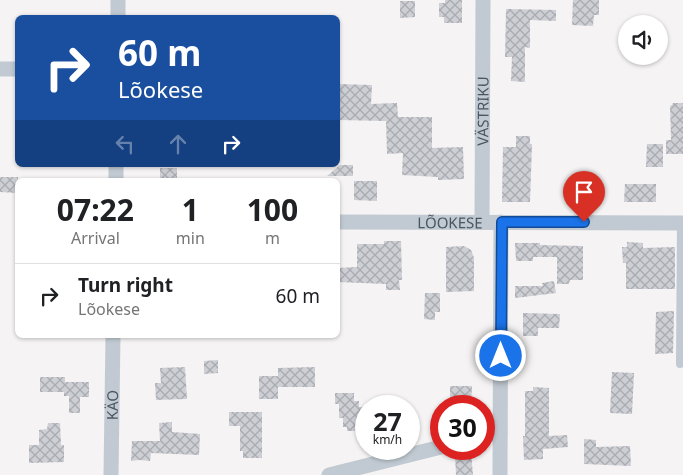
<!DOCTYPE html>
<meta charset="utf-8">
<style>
body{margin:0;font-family:"Noto Sans",sans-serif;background:#f6f6f6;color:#202124;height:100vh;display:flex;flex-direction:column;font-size:19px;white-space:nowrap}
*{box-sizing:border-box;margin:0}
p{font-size:16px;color:#757577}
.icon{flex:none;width:28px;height:28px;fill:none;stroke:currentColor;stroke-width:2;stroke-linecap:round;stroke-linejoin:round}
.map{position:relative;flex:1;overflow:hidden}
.drawer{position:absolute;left:15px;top:178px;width:325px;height:160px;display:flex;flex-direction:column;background:#fff;border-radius:8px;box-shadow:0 1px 4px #0004}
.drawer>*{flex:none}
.guide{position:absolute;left:15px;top:15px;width:325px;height:152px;border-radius:8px;box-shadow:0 1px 4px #0004;background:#1a4fa0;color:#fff;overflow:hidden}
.fabs{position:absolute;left:618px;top:15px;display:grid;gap:10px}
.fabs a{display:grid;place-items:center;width:50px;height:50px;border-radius:50%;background:#fff;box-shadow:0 1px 4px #0004;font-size:25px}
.speed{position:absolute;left:355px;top:395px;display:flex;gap:10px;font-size:25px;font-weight:700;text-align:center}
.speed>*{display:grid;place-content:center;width:65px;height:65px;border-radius:50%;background:#fff;box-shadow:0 1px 4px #0004;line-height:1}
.speed small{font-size:12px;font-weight:400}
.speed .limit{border:8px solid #d22;background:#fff;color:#111}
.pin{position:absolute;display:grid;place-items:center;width:42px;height:42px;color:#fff;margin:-51px -21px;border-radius:50% 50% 50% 0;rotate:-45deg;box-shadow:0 0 5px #0007}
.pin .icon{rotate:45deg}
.me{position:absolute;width:55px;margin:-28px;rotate:0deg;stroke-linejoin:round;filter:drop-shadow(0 0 4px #0008)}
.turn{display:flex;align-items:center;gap:18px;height:105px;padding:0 20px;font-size:22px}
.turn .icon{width:65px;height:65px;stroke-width:2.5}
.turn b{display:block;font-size:35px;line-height:42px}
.lanes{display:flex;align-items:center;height:48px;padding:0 20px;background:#0003;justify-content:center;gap:25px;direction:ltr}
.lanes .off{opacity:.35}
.eta{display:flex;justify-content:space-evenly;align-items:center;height:85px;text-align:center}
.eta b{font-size:30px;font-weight:700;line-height:35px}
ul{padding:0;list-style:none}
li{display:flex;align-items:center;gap:15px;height:65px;padding:0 20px;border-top:1px solid #e0e0e0}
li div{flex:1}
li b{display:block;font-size:19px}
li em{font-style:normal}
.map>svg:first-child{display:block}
.building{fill:url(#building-cross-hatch)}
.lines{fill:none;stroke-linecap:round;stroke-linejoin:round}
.lane{stroke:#c1cad2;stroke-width:8}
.street{stroke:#c1cad2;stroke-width:15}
.route-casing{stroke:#114b97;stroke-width:12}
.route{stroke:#1a73e8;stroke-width:9}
.labels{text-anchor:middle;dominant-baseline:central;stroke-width:4.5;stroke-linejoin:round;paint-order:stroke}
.street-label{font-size:15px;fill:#4a5661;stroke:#fff}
</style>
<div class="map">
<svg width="683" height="475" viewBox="0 0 683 475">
<defs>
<pattern id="building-cross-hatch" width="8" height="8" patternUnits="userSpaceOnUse" patternTransform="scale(1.25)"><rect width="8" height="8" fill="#cdcfd5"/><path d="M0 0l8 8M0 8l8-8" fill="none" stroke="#a8abb0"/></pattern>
</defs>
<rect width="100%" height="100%" fill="#f5f3f3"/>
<g class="building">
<path d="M445,0H462V23H444V17H439V3H445Z"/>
<path d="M573,0H599V15H594L593,26L572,25Z"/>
<path d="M400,1H415V17L400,18Z"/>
<path d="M506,9L556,10V21L530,20V48L525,47V82L511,81L512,57H505Z"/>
<path d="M338,84L372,85L371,104L397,103L398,117H432V148L463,147L464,179L438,180V177L402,175L403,153L387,154L386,121L338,120Z"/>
<path d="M673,103H683V154H666V140H671L670,106L672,105Z"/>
<path d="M516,136H530V144H532L530,202H502L503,147H516Z"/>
<path d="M647,144H663V167H646Z"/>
<path d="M340,165H353V176H327Z"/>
<rect x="160" y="168" width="17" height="12"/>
<path d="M0,177H18V193L0,192Z"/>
<path d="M354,181H377V201L354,200Z"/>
<path d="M625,184H656V202H624Z"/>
<path d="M384,241H401L402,280H399L400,290H386V284L338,282V268L357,267V244H384Z"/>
<path d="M627,242L643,243V248L675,247V289H626V263H623L622,247H627Z"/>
<path d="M515,243H540V245L583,246V280H570L569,284H557V257H533V261H516Z"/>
<path d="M464,246L471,250L474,258V291L446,292V247Z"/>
<path d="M554,281L556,293L515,298V286H543L542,283Z"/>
<path d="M425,293H440V312H435V320L424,319Z"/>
<path d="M674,311L673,353L655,354L656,312Z"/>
<path d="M523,313L560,314L559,328H538V336H523Z"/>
<path d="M218,360V373L204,374V361Z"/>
<path d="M185,367L187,399L156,400L155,383H161L160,368Z"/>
<path d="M315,367V387H278V399H259V376H278V368Z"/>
<path d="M612,372L634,373L632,414L610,413Z"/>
<path d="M40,377H65V382H89V397H80V413H69V396H64V392H40Z"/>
<path d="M450,386H472L471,406H450Z"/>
<path d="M533,387L549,388V436L567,435L568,447L543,449V459L524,460L523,436H525V391H533Z"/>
<path d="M335,393H354V401H359V407H362V431H347V427H343V418H339V404H335Z"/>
<path d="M229,412H262V458H243V451H240V426H229Z"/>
<path d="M172,422V432L200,434L199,455L151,453L150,461L139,460L131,461L132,441H160L159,423Z"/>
<path d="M48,423H60L61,445H64V462L29,463V445H39V430L47,429Z"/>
<path d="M584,439L596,440V447L630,446L631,466L584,464Z"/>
<path d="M462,452H471L473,475H456L455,455Z"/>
</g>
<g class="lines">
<path class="lane" d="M680,364L681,223"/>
<g class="street">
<path d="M118,18V0"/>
<path d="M0,69H18"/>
<path d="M116,180V165"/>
<path id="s1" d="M338,222L683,223"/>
<path id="s2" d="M482,222L483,0"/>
<path d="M484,436L500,432"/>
<path id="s3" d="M111,475L113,335"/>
<path d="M329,475L441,447"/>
<path d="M500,475L501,222"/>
</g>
</g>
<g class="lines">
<defs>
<path id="route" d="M501,356L502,222H584"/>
</defs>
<use href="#route" class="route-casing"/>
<use href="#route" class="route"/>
</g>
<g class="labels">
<g class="street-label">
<text stroke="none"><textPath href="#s2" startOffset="111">VÄSTRIKU</textPath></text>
<text stroke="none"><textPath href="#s1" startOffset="112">LÕOKESE</textPath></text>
<text stroke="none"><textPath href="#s3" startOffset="70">KÄO</textPath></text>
</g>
</g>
</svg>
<div class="fabs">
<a><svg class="icon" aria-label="sound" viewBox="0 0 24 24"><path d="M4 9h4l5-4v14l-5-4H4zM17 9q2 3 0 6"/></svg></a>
</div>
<div class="speed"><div>27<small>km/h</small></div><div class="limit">30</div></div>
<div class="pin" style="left:584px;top:222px;background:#d93025"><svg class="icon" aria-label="arrive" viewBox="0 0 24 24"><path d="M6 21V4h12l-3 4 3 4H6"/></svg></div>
<svg class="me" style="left:501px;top:356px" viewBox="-20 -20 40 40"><circle r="17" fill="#1a73e8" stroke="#fff" stroke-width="3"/><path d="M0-11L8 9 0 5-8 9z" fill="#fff"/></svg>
<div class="guide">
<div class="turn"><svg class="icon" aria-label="right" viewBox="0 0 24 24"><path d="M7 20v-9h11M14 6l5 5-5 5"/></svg><div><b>60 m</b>Lõokese</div></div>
<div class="lanes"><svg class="icon off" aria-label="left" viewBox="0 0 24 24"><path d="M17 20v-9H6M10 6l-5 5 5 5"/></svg><svg class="icon off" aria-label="ahead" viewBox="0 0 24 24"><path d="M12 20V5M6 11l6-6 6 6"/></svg><svg class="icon" aria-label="right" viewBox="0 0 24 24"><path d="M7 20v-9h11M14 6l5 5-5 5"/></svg></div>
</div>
<section class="drawer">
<div class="eta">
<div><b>07:22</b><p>Arrival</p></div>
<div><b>1</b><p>min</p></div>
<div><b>100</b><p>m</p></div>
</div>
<ul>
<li><svg class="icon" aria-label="right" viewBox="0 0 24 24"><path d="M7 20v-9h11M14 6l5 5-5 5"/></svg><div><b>Turn right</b><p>Lõokese</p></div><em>60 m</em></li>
</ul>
</section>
</div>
